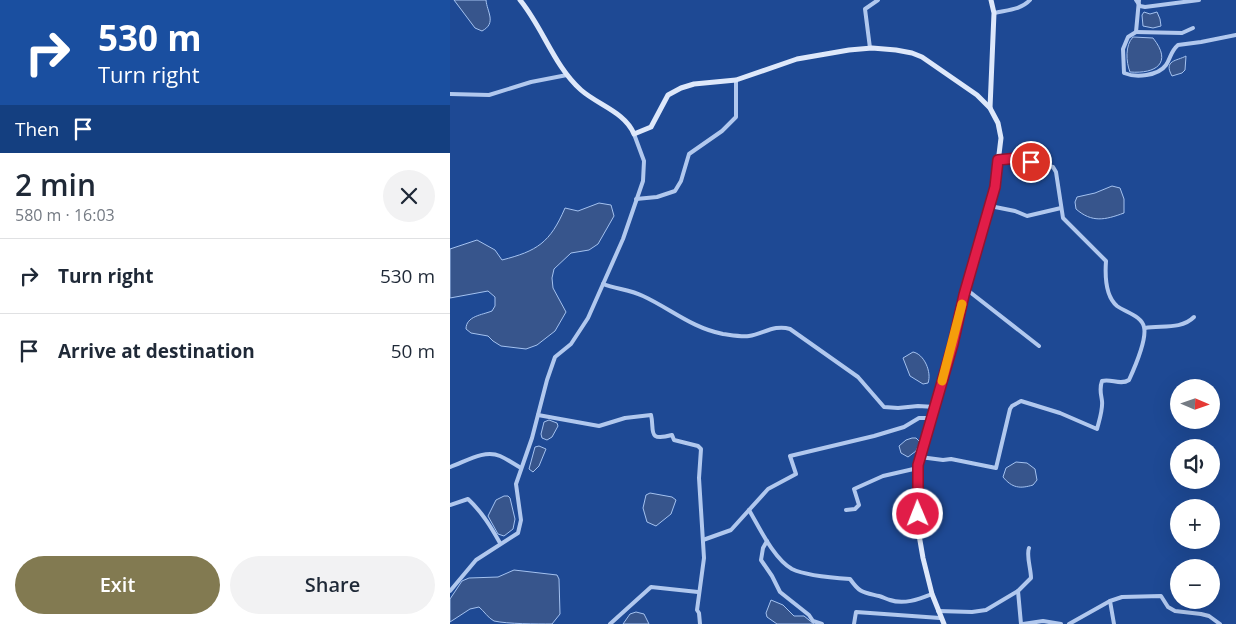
<!DOCTYPE html>
<meta charset="utf-8">
<style>
body{margin:0;font-family:"Open Sans",sans-serif;background:#f2f2f3;color:#1f2937;height:100vh;display:flex;flex-direction:column;font-size:19px;white-space:nowrap}
*{box-sizing:border-box;margin:0}
p{font-size:16px;color:#747a83}
.icon{flex:none;width:28px;height:28px;fill:none;stroke:currentColor;stroke-width:2;stroke-linecap:round;stroke-linejoin:round}
.map{position:relative;flex:1;overflow:hidden}
.sheet{display:flex;flex-direction:column;background:#fff;width:450px}
.sheet>*{flex:none}
.guide{background:#1a4fa0;color:#fff;overflow:hidden}
.needle{width:32px;rotate:92deg}
.fabs{position:absolute;left:720px;top:379px;display:grid;gap:10px}
.fabs a{display:grid;place-items:center;width:50px;height:50px;border-radius:50%;background:#fff;box-shadow:0 5px 20px #0002;font-size:25px}
.pin{position:absolute;display:grid;place-items:center;width:42px;height:42px;color:#fff;margin:-21px;border:2px solid #fff;border-radius:50%;box-shadow:0 1px 5px #0007}
.me{position:absolute;width:55px;margin:-28px;rotate:359deg;stroke-linejoin:round;filter:drop-shadow(0 0 4px #0008)}
.turn{display:flex;align-items:center;gap:18px;height:105px;padding:0 15px;font-size:22px}
.turn .icon{width:65px;height:65px;stroke-width:2.5}
.turn b{display:block;font-size:35px;line-height:42px}
.then{display:flex;align-items:center;height:48px;padding:0 15px;background:#0003;gap:10px;font-size:19px}
.round{display:grid;place-items:center;flex:none;width:52px;height:52px;border-radius:26px;background:#f2f2f3}
.headline{display:flex;align-items:center;justify-content:space-between;height:85px;padding:0 15px}
h1{font-size:30px;font-weight:600;line-height:38px}
.button{display:flex;gap:10px;margin-top:auto;padding:10px 15px}
.button a{flex:1;height:58px;border-radius:30px;background:#827a51;color:#fff;font-size:20px;font-weight:600;line-height:58px;text-align:center}
.button a+a{background:#f2f2f3;color:#1f2937}
ul{padding:0;list-style:none}
li{display:flex;align-items:center;gap:15px;height:75px;padding:0 15px;border-top:1px solid #e0e1e3}
li div{flex:1}
li b{display:block;font-size:19px}
li em{font-style:normal}
main{display:flex;flex:1;min-height:0}
.map>svg:first-child{display:block}
.water{fill:#37558c;stroke:#a4c2f0}
.lines{fill:none;stroke-linecap:round;stroke-linejoin:round}
.street{stroke:#b1c8ee;stroke-width:4}
.secondary{stroke:#dee8fa;stroke-width:5}
.route-casing{stroke:#92132f;stroke-width:12}
.route{stroke:#e11d48;stroke-width:9}
.slow{stroke:#f59e0b;stroke-width:9}
</style>
<main>
<section class="sheet">
<div class="guide">
<div class="turn"><svg class="icon" aria-label="right" viewBox="0 0 24 24"><path d="M7 20v-9h11M14 6l5 5-5 5"/></svg><div><b>530 m</b>Turn right</div></div>
<div class="then">Then<svg class="icon" aria-label="arrive" viewBox="0 0 24 24"><path d="M6 21V4h12l-3 4 3 4H6"/></svg></div>
</div>
<div class="headline"><div><h1>2 min</h1><p>580 m · 16:03</p></div><a class="round"><svg class="icon" aria-label="close" viewBox="0 0 24 24"><path d="M6 6l12 12M18 6L6 18"/></svg></a></div>
<ul>
<li><svg class="icon" aria-label="right" viewBox="0 0 24 24"><path d="M7 20v-9h11M14 6l5 5-5 5"/></svg><div><b>Turn right</b></div><em>530 m</em></li>
<li><svg class="icon" aria-label="arrive" viewBox="0 0 24 24"><path d="M6 21V4h12l-3 4 3 4H6"/></svg><div><b>Arrive at destination</b></div><em>50 m</em></li>
</ul>
<div class="button"><a>Exit</a><a>Share</a></div>
</section>
<div class="map">
<svg width="786" height="624" viewBox="0 0 786 624">
<rect width="100%" height="100%" fill="#1e4994"/>
<g class="water">
<path d="M4,0H36C37,12 47,23 32,31L25,28Z"/>
<path d="M694,12L700,14L707,12L710,19L711,26L703,28L693,26L692,15Z"/>
<path d="M683,37L703,38C723,63 706,74 680,72C676,62 675,45 683,37Z"/>
<path d="M736,56L735,70L732,73L722,76C713,60 727,61 736,56Z"/>
<path d="M662,186L670,188L674,199V213C655,220 642,223 626,209L625,202L627,197L645,193Z"/>
<path d="M149,203L161,205L164,216L148,244L139,250L121,253L104,269L102,278L103,288L116,312L105,331L87,345L76,349L51,346L43,341L38,336L21,333L16,329C16,316 32,315 42,311L45,306V297L38,291L0,298V249L27,240L45,250L52,260C87,251 100,243 115,208L128,211Z"/>
<path d="M463,352C474,354 482,372 478,383L473,384L460,376L453,358Z"/>
<path d="M99,420L107,423L108,426L102,437L97,440L92,438L91,434L94,422Z"/>
<path d="M462,438H466L470,442L466,451L458,457L451,453L449,446L456,440Z"/>
<path d="M89,446L96,449L89,466L83,472L79,469L85,447Z"/>
<path d="M566,462L577,463L585,469L587,480L583,485C570,489 562,488 553,477L556,468Z"/>
<path d="M200,493L222,497L226,500L221,514L206,526L197,522L193,508L196,495Z"/>
<path d="M54,496H58L60,498L65,519L63,529L54,536L48,534L38,516L46,500Z"/>
<path d="M64,570L107,575L109,579L110,614L102,624C86,624 58,624 44,621C38,618 34,611 29,607L20,609L0,622V599L12,581L19,578L48,577Z"/>
<path d="M321,600L333,605L344,616H354L364,624H327L317,617L316,613Z"/>
<path d="M186,612L194,614L199,624H173L180,614Z"/>
</g>
<g class="lines">
<g class="street">
<path d="M686,0L690,6L695,7L749,0"/>
<path d="M689,0L686,32L678,37L673,49L674,73C686,78 708,76 716,65C721,58 720,52 728,45L751,42L786,35"/>
<path d="M544,13C556,10 571,10 580,0"/>
<path d="M686,32L732,33L743,28"/>
<path d="M420,48L415,9L428,0"/>
<path d="M0,94L39,95L81,82L117,75"/>
<path d="M186,199L207,197L225,191L231,181L239,154L272,131L286,117V80"/>
<path d="M540,206L565,211L577,216L611,208"/>
<path d="M153,284C166,289 181,290 193,296C221,309 242,328 273,334C281,335 291,337 299,336C313,334 325,324 340,329L408,377L434,407L448,408L468,406L485,407"/>
<path d="M516,289L589,346"/>
<path d="M695,328C711,325 731,330 744,317"/>
<path d="M88,415L149,426L175,418L201,415C205,430 196,442 222,435L224,440L248,446L251,449L249,478L254,558L247,610L249,613L250,624"/>
<path d="M470,457L493,460L501,459L546,468L560,409L562,406L571,401L610,413L647,429C649,421 653,410 652,401C651,393 649,389 652,381C661,378 670,386 679,380C684,369 697,339 694,327C692,316 675,312 667,306C655,296 655,275 656,261L613,218L606,172L603,167L568,158L548,160"/>
<path d="M0,467C15,462 34,449 50,456C57,459 64,464 71,468"/>
<path d="M0,505L18,499C32,512 41,527 50,543"/>
<path d="M299,510C309,527 324,559 342,569C356,576 385,578 400,579C410,593 412,592 429,596C433,597 436,599 440,600C454,605 469,599 482,594"/>
<path d="M396,510L405,509L409,505L404,489L433,476L468,468"/>
<path d="M253,540L281,530L318,489L346,474L340,456L424,436L454,427L469,418H482"/>
<path d="M317,541L313,548L311,560L322,576L330,592L359,615L363,621L372,624"/>
<path d="M0,591L26,560L68,533L71,520L66,484L82,438L97,380L105,357L121,344L138,318L173,239L193,181L194,161L184,134"/>
<path d="M488,611L522,612L536,610L568,591"/>
<path d="M160,624L201,587L248,592"/>
<path d="M404,624L406,612L490,618"/>
<path d="M571,624L568,591L581,578C581,569 576,555 579,548"/>
<path d="M573,624L593,621L611,624"/>
<path d="M619,624L660,601"/>
<path d="M664,624L660,601L672,597L711,596L718,607L725,611L751,614L759,616L770,624"/>
</g>
<g class="secondary">
<path d="M70,0C93,28 104,66 131,90C148,105 175,112 184,134L201,127L218,95L231,88L244,84L286,80L347,59L399,50L422,48L446,50L462,53L472,57L527,95L540,108L548,123L551,138L545,187L468,465V529L473,558L482,594L494,624"/>
<path d="M540,108L544,13L541,0"/>
</g>
</g>
<g class="lines">
<defs>
<path id="route" d="M468,514V465L503,344L514,295L545,187L548,160L568,158L581,162"/>
</defs>
<use href="#route" class="route-casing"/>
<use href="#route" class="route"/>
<path class="slow" d="M492,381L512,304"/>
</g>
</svg>
<div class="fabs">
<a><svg class="needle" viewBox="-14 -14 28 28"><path d="M0-13l5 13h-10z" fill="#e53935"/><path d="M0 13l5-13h-10z" fill="#747a83"/></svg></a>
<a><svg class="icon" aria-label="sound" viewBox="0 0 24 24"><path d="M4 9h4l5-4v14l-5-4H4zM17 9q2 3 0 6"/></svg></a>
<a>+</a>
<a>−</a>
</div>
<div class="pin" style="left:581px;top:162px;background:#d93025"><svg class="icon" aria-label="arrive" viewBox="0 0 24 24"><path d="M6 21V4h12l-3 4 3 4H6"/></svg></div>
<svg class="me" style="left:468px;top:514px" viewBox="-20 -20 40 40"><circle r="17" fill="#e11d48" stroke="#fff" stroke-width="3"/><path d="M0-11L8 9 0 5-8 9z" fill="#fff"/></svg>
</div>
</main>
